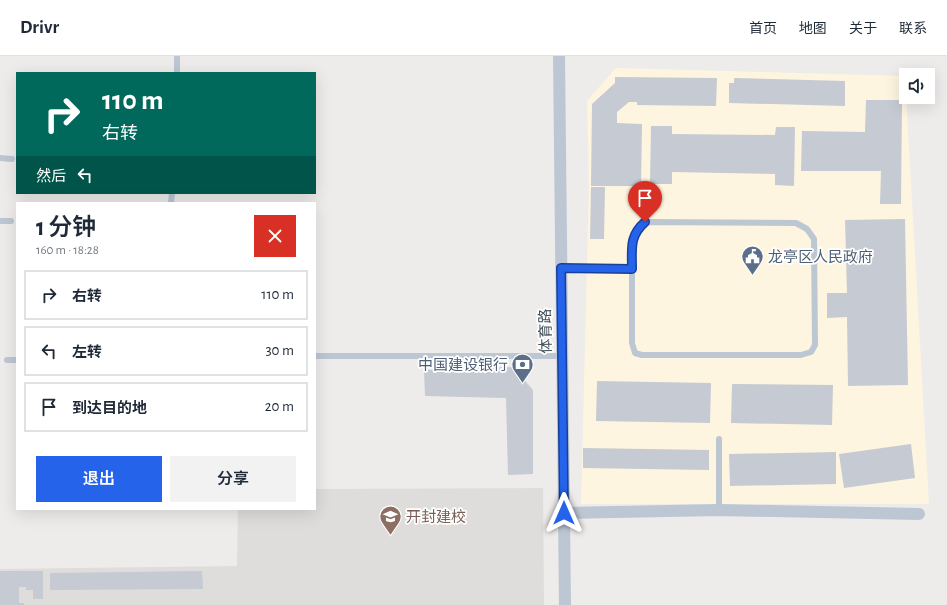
<!DOCTYPE html>
<html lang="zh">
<meta charset="utf-8">
<style>
body{margin:0;font-family:"Alegreya Sans","Noto Sans SC",sans-serif;background:#f2f2f3;color:#1f2937;height:100vh;display:flex;flex-direction:column;font-size:15px;white-space:nowrap}
*{box-sizing:border-box;margin:0}
p{font-size:13px;color:#747a83}
.icon{flex:none;width:22px;height:22px;fill:none;stroke:currentColor;stroke-width:2;stroke-linecap:round;stroke-linejoin:round}
.map{position:relative;flex:1;overflow:hidden}
.details{position:absolute;left:16px;top:146px;width:300px;height:308px;display:flex;flex-direction:column;background:#fff;border-radius:0px;box-shadow:0 4px 16px #0002}
.details>*{flex:none}
.hud{position:absolute;left:16px;top:16px;width:300px;height:122px;border-radius:0px;box-shadow:0 4px 16px #0002;background:#00695c;color:#fff;overflow:hidden}
.controls{position:absolute;left:899px;top:12px;display:grid;gap:8px}
.controls a{display:grid;place-items:center;width:36px;height:36px;border-radius:0px;background:#fff;box-shadow:0 4px 16px #0002;font-size:20px}
.pin{position:absolute;display:grid;place-items:center;width:34px;height:34px;color:#fff;margin:-41px -17px;border-radius:50% 50% 50% 0;rotate:-45deg;box-shadow:0 0 4px #0007}
.pin .icon{rotate:45deg}
.me{position:absolute;width:44px;margin:-22px;rotate:0deg;stroke-linejoin:round;filter:drop-shadow(0 0 3px #0008)}
.turn{display:flex;align-items:center;gap:14px;height:84px;padding:0 20px;font-size:18px}
.turn .icon{width:52px;height:52px;stroke-width:2.5}
.turn b{display:block;font-size:28px;line-height:34px}
.then{display:flex;align-items:center;height:38px;padding:0 20px;background:#0003;gap:8px;font-size:15px}
.round{display:grid;place-items:center;flex:none;width:42px;height:42px;border-radius:0px;background:#f2f2f3}
.head{display:flex;align-items:center;justify-content:space-between;height:68px;padding:0 20px}
h1{font-size:24px;font-weight:600;line-height:30px}
.button{display:flex;gap:8px;margin-top:auto;padding:8px 20px}
.button a{flex:1;height:46px;border-radius:0px;background:#2563eb;color:#fff;font-size:16px;font-weight:600;line-height:46px;text-align:center}
.button a+a{background:#f2f2f3;color:#1f2937}
ul{padding:0;list-style:none}
li{display:flex;align-items:center;gap:12px;height:50px;margin:0 8px 6px;padding:0 12px;border:2px solid #e0e1e3;border-radius:0px}
li div{flex:1}
li b{display:block;font-size:15px}
li em{font-style:normal}
header{display:flex;align-items:center;gap:24px;box-sizing:border-box;height:56px;padding:0 20px;background:#fff;border-bottom:1px solid #e0e1e3}
header strong{font-size:19px}
nav{display:flex;gap:22px;margin-inline-start:auto;font-size:14px}
.map>svg:first-child{display:block}
.commercial{fill:#fdf5e0}
.education{fill:#dfdcdc}
.building{fill:#c6cad2}
.lines{fill:none;stroke-linecap:round;stroke-linejoin:round}
.service{stroke:#bcc7d3;stroke-width:6}
.minor{stroke:#bcc7d3;stroke-width:12}
.route-casing{stroke:#184099;stroke-width:10}
.route{stroke:#2563eb;stroke-width:7}
.labels{text-anchor:middle;dominant-baseline:central;stroke-width:3.5;stroke-linejoin:round;paint-order:stroke}
.service-label{font-size:15px;fill:#4e5e75;stroke:#fff;text-anchor:start}
.street-label{font-size:15px;fill:#424e5a;stroke:#fff}
.education-label{font-size:15px;fill:#785e54;stroke:#fff;text-anchor:start}
</style>
<header>
<strong>Drivr</strong>
<nav><a>首页</a><a>地图</a><a>关于</a><a>联系</a></nav>
</header>
<div class="map">
<svg width="947" height="549" viewBox="0 0 947 549">
<rect width="100%" height="100%" fill="#eeebeb"/>
<path class="commercial" d="M616,12L905,20L929,448H581L589,130L587,45Z"/>
<path class="education" d="M543,432L544,549H0V513L237,510L238,453H315V433Z"/>
<g class="building">
<path d="M615,21L717,22L716,50L637,49V46H629L617,56V67L642,68L641,130H591L592,48L615,27Z"/>
<path d="M734,22L845,25V50L729,47V27H734Z"/>
<path d="M866,44H902L901,148H880L881,115H801L802,75L865,76Z"/>
<path d="M651,70H672V78L775,79L776,71H795L794,130L775,129V118L672,116V128H650Z"/>
<path d="M591,131H605L604,183H590Z"/>
<path d="M905,163L908,329L848,330L847,261L827,262V237H847L845,164Z"/>
<path d="M513,311L533,334V418L508,419L506,342L425,340L424,314Z"/>
<path d="M597,325L711,327L710,367L596,365Z"/>
<path d="M732,328L833,329L832,369L731,367Z"/>
<path d="M911,388L915,422L844,432L839,398Z"/>
<path d="M583,392L709,394V414L583,412Z"/>
<path d="M836,396V428L730,430L729,398Z"/>
<path d="M0,515H43V543H33V534H26V531H19V547H24V549H0Z"/>
<path d="M202,515L203,533L50,534V517Z"/>
</g>
<g class="lines">
<g class="service">
<path d="M177,17V0"/>
<path d="M0,102L12,103"/>
<path d="M171,147L172,137"/>
<path d="M0,165H11"/>
<path d="M645,166L796,167L807,173L814,183L815,289L811,296L801,299H642L635,297L632,287V182L637,173Z"/>
<path d="M561,212L632,213"/>
<path d="M315,300H563"/>
<path d="M7,304H17"/>
<path d="M719,383V454"/>
</g>
<g class="minor">
<path d="M559,0L565,549"/>
<path d="M563,457L719,454L919,458"/>
</g>
</g>
<g class="lines">
<defs>
<path id="route" d="M564,457L561,212L632,213C632,193 629,180 645,166"/>
</defs>
<use href="#route" class="route-casing"/>
<use href="#route" class="route"/>
</g>
<defs>
<symbol id="civic-pin" viewBox="-11 -11 22 30"><path d="M0 17L-7.5 6A9.5 9.5 0 1 1 7.5 6Z" fill="#5c6f8a" stroke="#fff"/><path d="M-.6-6.5H3V-4.5H.6V-3L4-1V1h2V6H-6V1h2V-1L-.6-3ZM-1.2 2.5V6h2.4V2.5Z" fill="#fff"/></symbol>
<symbol id="bank-pin" viewBox="-11 -11 22 30"><path d="M0 17L-7.5 6A9.5 9.5 0 1 1 7.5 6Z" fill="#5c6f8a" stroke="#fff"/><path d="M-6-4H6V4H-6ZM0-2.3a2.3 2.3 0 1 0 0 4.6a2.3 2.3 0 1 0 0-4.6Z" fill="#fff"/></symbol>
<symbol id="school-pin" viewBox="-11 -11 22 30"><path d="M0 17L-7.5 6A9.5 9.5 0 1 1 7.5 6Z" fill="#8d6e63" stroke="#fff"/><path d="M0-5L7-2L0 1L-7-2ZM-4 1L0 2.5L4 1V4Q0 6-4 4Z" fill="#fff"/></symbol>
</defs>
<g fill-rule="evenodd">
<use href="#civic-pin" x="740" y="188" width="25" height="34"/>
<use href="#bank-pin" x="510" y="296" width="25" height="34"/>
<use href="#school-pin" x="378" y="448" width="25" height="34"/>
</g>
<g class="labels">
<g class="service-label">
<text x="768" y="201">龙亭区人民政府</text>
<text x="508" y="309" text-anchor="end">中国建设银行</text>
</g>
<g class="street-label">
<text transform="translate(546 275) rotate(-91)">体育路</text>
</g>
<g class="education-label">
<text x="406" y="461">开封建校</text>
</g>
</g>
</svg>
<div class="controls">
<a><svg class="icon" aria-label="sound" viewBox="0 0 24 24"><path d="M4 9h4l5-4v14l-5-4H4zM17 9q2 3 0 6"/></svg></a>
</div>
<div class="pin" style="left:645px;top:166px;background:#d93025"><svg class="icon" aria-label="arrive" viewBox="0 0 24 24"><path d="M6 21V4h12l-3 4 3 4H6"/></svg></div>
<svg class="me" style="left:564px;top:457px" viewBox="-20 -20 40 40"><path d="M0-17L14 15 0 8-14 15z" fill="#2563eb" stroke="#fff" stroke-width="4"/></svg>
<div class="hud">
<div class="turn"><svg class="icon" aria-label="right" viewBox="0 0 24 24"><path d="M7 20v-9h11M14 6l5 5-5 5"/></svg><div><b>110 m</b>右转</div></div>
<div class="then">然后<svg class="icon" aria-label="left" viewBox="0 0 24 24"><path d="M17 20v-9H6M10 6l-5 5 5 5"/></svg></div>
</div>
<section class="details">
<div class="head"><div><h1>1 分钟</h1><p>160 m · 18:28</p></div><a class="round" style="background:#d93025;color:#fff"><svg class="icon" aria-label="close" viewBox="0 0 24 24"><path d="M6 6l12 12M18 6L6 18"/></svg></a></div>
<ul>
<li><svg class="icon" aria-label="right" viewBox="0 0 24 24"><path d="M7 20v-9h11M14 6l5 5-5 5"/></svg><div><b>右转</b></div><em>110 m</em></li>
<li><svg class="icon" aria-label="left" viewBox="0 0 24 24"><path d="M17 20v-9H6M10 6l-5 5 5 5"/></svg><div><b>左转</b></div><em>30 m</em></li>
<li><svg class="icon" aria-label="arrive" viewBox="0 0 24 24"><path d="M6 21V4h12l-3 4 3 4H6"/></svg><div><b>到达目的地</b></div><em>20 m</em></li>
</ul>
<div class="button"><a>退出</a><a>分享</a></div>
</section>
</div>
